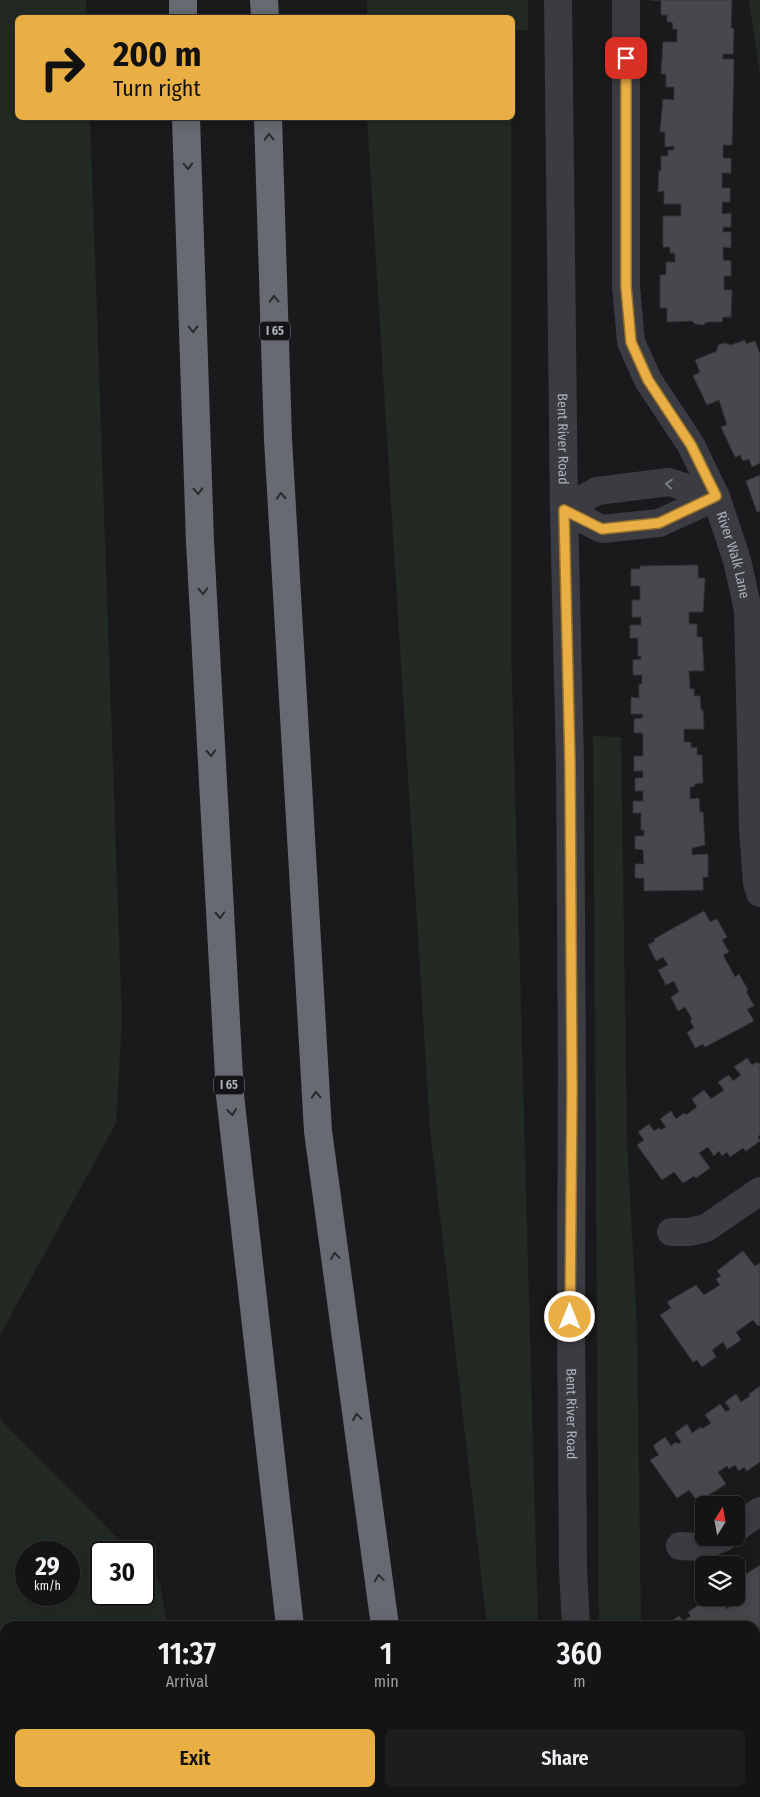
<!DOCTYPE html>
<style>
body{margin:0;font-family:"Fira Sans Condensed",sans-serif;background:#1d1d1e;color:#f1f3f6;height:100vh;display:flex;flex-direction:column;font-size:19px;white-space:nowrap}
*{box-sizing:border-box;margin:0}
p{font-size:16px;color:#9d9ea0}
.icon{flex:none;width:28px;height:28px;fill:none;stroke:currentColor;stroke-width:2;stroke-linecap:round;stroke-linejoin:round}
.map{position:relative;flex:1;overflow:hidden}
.panel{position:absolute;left:0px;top:1621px;width:760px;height:176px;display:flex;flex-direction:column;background:#141415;border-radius:15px 15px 0 0;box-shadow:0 2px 12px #0003,0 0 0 1px #333334}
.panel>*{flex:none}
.hud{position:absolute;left:15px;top:15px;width:500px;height:105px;border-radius:8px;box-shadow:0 2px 12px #0003,0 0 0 1px #333334;background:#e9af45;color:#111;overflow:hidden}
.needle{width:32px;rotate:11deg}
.fabs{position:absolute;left:695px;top:1496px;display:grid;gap:10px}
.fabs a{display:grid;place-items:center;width:50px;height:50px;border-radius:8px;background:#141415;box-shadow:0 2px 12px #0003,0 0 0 1px #333334;font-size:25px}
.speed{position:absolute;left:15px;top:1541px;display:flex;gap:10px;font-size:25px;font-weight:700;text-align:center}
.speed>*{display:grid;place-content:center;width:65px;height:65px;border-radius:50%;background:#141415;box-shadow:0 2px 12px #0003,0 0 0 1px #333334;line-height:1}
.speed small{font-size:12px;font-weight:400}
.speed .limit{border:2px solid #111;border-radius:8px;background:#fff;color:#111}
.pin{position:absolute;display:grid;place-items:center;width:42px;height:42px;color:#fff;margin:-21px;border-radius:10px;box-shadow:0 2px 8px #0006}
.me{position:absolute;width:55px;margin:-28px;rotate:0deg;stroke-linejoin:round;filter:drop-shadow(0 0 4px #0008)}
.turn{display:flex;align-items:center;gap:18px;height:105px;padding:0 15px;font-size:22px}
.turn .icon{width:65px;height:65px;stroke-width:2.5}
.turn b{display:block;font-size:35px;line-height:42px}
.eta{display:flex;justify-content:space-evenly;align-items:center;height:85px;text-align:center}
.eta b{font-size:30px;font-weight:600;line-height:35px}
.cta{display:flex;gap:10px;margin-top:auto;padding:10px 15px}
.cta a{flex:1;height:58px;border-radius:8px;background:#e9af45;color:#111;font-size:20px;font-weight:600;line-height:58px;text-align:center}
.cta a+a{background:#1d1d1e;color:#f1f3f6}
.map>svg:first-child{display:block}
.green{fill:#222a23;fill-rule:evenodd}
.building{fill:#47474c;stroke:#343438}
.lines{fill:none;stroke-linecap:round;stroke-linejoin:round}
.street{stroke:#3b3c41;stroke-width:28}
.highway{stroke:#676a71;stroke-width:28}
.oneway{stroke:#2a2a2e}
.oneway2{stroke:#7a7c84}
.route-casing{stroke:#97722d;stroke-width:12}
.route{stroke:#e9af45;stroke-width:9}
.labels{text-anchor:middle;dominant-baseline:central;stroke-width:5;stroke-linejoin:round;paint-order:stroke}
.shield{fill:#151517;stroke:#7f828a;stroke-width:1}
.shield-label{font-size:12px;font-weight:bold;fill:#adb1bb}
.street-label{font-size:14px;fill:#adb1bb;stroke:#151517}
</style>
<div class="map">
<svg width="760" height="1797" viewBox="0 0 760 1797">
<rect width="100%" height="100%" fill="#1a1a1c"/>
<g class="green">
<path d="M0,0H86V17L18,18V118H90L122,1021L116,1123L0,1335Z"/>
<path d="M367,0H528V31L513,30L512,18L367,17Z"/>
<path d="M749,0H760V75Z"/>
<path d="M367,118H511V646L538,1626H487L430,1129Z"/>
<path d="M593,736L621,737L627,1141L637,1327L641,1626H599Z"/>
<path d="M0,1419L131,1552H101V1595H144V1565L160,1582L167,1626H5V1792H192L193,1797H0ZM69,1552V1595H26V1552Z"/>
<path d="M760,1716V1797H611V1793L755,1792V1720Z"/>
</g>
<g class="building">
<path d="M650,0H732L731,28L734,29L733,54H723V59H734L732,145H723V158H731V173H722V188H730V202H722V214L731,213V227H723V232H731V248L723,247V260L731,261V276H724V290H732L731,317H723L722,322H707L703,325L695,324L692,321L667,322V308H660V275H666V262H675V253H670V247H663V216H681V204H664V191L658,192L659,171H661V156H668V150H674V146L665,147V132H660L663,99L674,100V87H666V74H661L663,42H677V29H673L672,22H667V15H661V0Z"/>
<path d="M745,340L746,344L755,341L760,354V463L752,467L749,459L743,461L740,455L735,457L721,427L727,425L719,400L707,405L693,376L700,372L695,360L717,351L718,345L725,343L731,345Z"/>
<path d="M760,475V511L757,512L746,481Z"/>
<path d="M698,565V578H705L703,612H689V624H697V637H702L704,671H689L690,689H694V696H700L701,710H703L704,729H684V742H691V748L697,747V755H702L703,783L695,784L694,787H690V799L699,798L700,812H703L705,845L692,848V855L708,854V877H703V890L644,891V878H635V864H644L643,850L635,849V836H644V830H641V813H633V801H643V791H635V778H643V771H634V756H643V733H634V719L642,718L643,714H631V697L639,698V684H642V675H633V660L641,659V656H638V638H630V625H641V617H632V600H640V586H631V569H640V566Z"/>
<path d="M704,911L710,922L717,919L727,937L722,940L729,952L723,955L735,977L739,974L748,990L746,991L754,1006L747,1009L754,1021L705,1047L703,1044L695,1048L687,1032L694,1028L690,1020L692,1019L685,1007L678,1011L671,997L679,992L674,981L666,985L658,970L668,965L663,957L656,961L648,945L655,941L654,939Z"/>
<path d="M747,1058L752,1065L757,1062L758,1064L760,1063V1135L758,1136L760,1141L746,1151L743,1148L730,1157L727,1152L722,1156L719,1151L714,1156L708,1147L699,1153L710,1168L696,1178L694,1176L683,1183L674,1172L662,1180L637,1145L644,1140L638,1132L649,1124L654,1131L659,1128L661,1130L666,1127L660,1119L671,1111L676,1119L684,1113L686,1115L697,1107L692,1099L704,1090L711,1099L724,1090L718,1082L729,1075L733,1081L741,1075L734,1067Z"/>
<path d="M743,1251L755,1266L760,1263V1325L758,1326L753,1320L736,1332L741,1340L727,1349L723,1342L712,1350L716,1357L702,1367L697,1360L693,1362L660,1315L671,1308L667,1302L696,1285L704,1295L720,1285L716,1279L721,1276L717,1271Z"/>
<path d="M760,1386V1462L747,1471L744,1467L739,1471L735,1465L729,1469L727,1466L718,1472L726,1484L698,1502L689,1490L677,1498L650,1460L659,1455L653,1446L665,1437L671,1446L676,1442L678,1444L681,1442L675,1433L687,1424L692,1433L701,1427L702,1429L711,1423L705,1415L720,1404L726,1412L730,1409L725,1402L736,1394L741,1402L750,1396L749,1394Z"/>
<path d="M760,1565V1636L755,1640V1626H688L690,1624L686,1619L691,1616L688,1612L709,1598H719L727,1609L737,1602L733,1598H736V1590L744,1585L741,1583L746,1580L743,1576Z"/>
<path d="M679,1616L687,1626H664Z"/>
</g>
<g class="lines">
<g class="street">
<path id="s1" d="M558,0L564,510L570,764L572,1071L571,1317L573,1569L576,1626"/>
<path id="s2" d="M626,0V287L631,342L648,380L691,445L716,497L737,560L748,610L753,829L757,883L760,893"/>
<path d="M564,510L602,529L659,523L716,497"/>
<path d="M564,510L597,491L669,482L716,497"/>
<path d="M671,1232H689L706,1228L760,1191"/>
<path d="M736,1528L760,1511"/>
<path d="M680,1546L699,1547L723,1538"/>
<path d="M585,1792V1797"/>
</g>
<g class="highway">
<path d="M183,0V18"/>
<path d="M264,0L265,18"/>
<path d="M186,118L200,542L230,1095L290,1626"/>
<path d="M268,118L278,439L318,1131L385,1626"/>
<path d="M312,1792L313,1797"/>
<path d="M408,1792L409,1797"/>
</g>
</g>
<defs><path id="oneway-chevron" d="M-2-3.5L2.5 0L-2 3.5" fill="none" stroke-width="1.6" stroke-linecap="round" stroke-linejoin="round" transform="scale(1.25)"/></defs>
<g class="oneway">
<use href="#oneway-chevron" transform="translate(269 137) rotate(-92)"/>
<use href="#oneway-chevron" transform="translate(188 166) rotate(88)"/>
<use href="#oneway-chevron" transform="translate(274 299) rotate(-92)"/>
<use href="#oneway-chevron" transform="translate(193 329) rotate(88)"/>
<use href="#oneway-chevron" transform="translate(198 491) rotate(88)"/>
<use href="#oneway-chevron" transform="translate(281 496) rotate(-93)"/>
<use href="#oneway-chevron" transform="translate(203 591) rotate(87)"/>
<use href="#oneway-chevron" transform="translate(211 753) rotate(87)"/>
<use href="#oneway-chevron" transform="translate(220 915) rotate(87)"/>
<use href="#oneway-chevron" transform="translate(316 1095) rotate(-93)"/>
<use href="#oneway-chevron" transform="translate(232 1112) rotate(84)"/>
<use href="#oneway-chevron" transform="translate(335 1256) rotate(-98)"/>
<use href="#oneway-chevron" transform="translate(357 1417) rotate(-98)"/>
<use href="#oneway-chevron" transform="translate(379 1578) rotate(-98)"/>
</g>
<use class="oneway2" href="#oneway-chevron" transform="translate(669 484) rotate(-175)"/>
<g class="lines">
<defs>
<path id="route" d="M570,1317L572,1090L570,764L564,510L602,529L659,523L716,496L691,445L648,380L631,342L626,287V58"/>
</defs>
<use href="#route" class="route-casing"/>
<use href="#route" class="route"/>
</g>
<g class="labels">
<g class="shield">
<rect x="260" y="321.5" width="30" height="19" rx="4"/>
<rect x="214" y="1075.5" width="30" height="19" rx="4"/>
</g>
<g class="shield-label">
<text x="275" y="331">I 65</text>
<text x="229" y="1085">I 65</text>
</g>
<g class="street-label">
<text stroke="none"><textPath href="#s1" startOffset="439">Bent River Road</textPath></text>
<text stroke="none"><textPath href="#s2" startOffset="580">River Walk Lane</textPath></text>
<text stroke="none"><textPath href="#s1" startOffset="1414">Bent River Road</textPath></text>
</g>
</g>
</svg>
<div class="fabs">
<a><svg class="needle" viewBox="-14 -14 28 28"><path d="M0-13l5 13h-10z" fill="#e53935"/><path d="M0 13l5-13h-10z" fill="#9d9ea0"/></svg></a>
<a><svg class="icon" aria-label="layers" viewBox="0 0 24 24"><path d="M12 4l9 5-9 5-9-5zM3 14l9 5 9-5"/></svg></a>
</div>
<div class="speed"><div>29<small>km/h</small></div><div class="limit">30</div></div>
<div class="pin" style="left:626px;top:58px;background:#d93025"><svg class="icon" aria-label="arrive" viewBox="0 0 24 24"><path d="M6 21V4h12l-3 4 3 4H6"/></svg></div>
<svg class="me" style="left:570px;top:1317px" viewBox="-20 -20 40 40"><circle r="17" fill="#e9af45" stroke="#fff" stroke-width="3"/><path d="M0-11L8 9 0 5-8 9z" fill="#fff"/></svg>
<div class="hud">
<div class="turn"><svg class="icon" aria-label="right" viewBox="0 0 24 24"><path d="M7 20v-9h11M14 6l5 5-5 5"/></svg><div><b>200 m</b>Turn right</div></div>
</div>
<section class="panel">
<div class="eta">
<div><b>11:37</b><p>Arrival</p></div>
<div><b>1</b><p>min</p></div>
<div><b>360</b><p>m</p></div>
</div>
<div class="cta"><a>Exit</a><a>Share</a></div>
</section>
</div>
